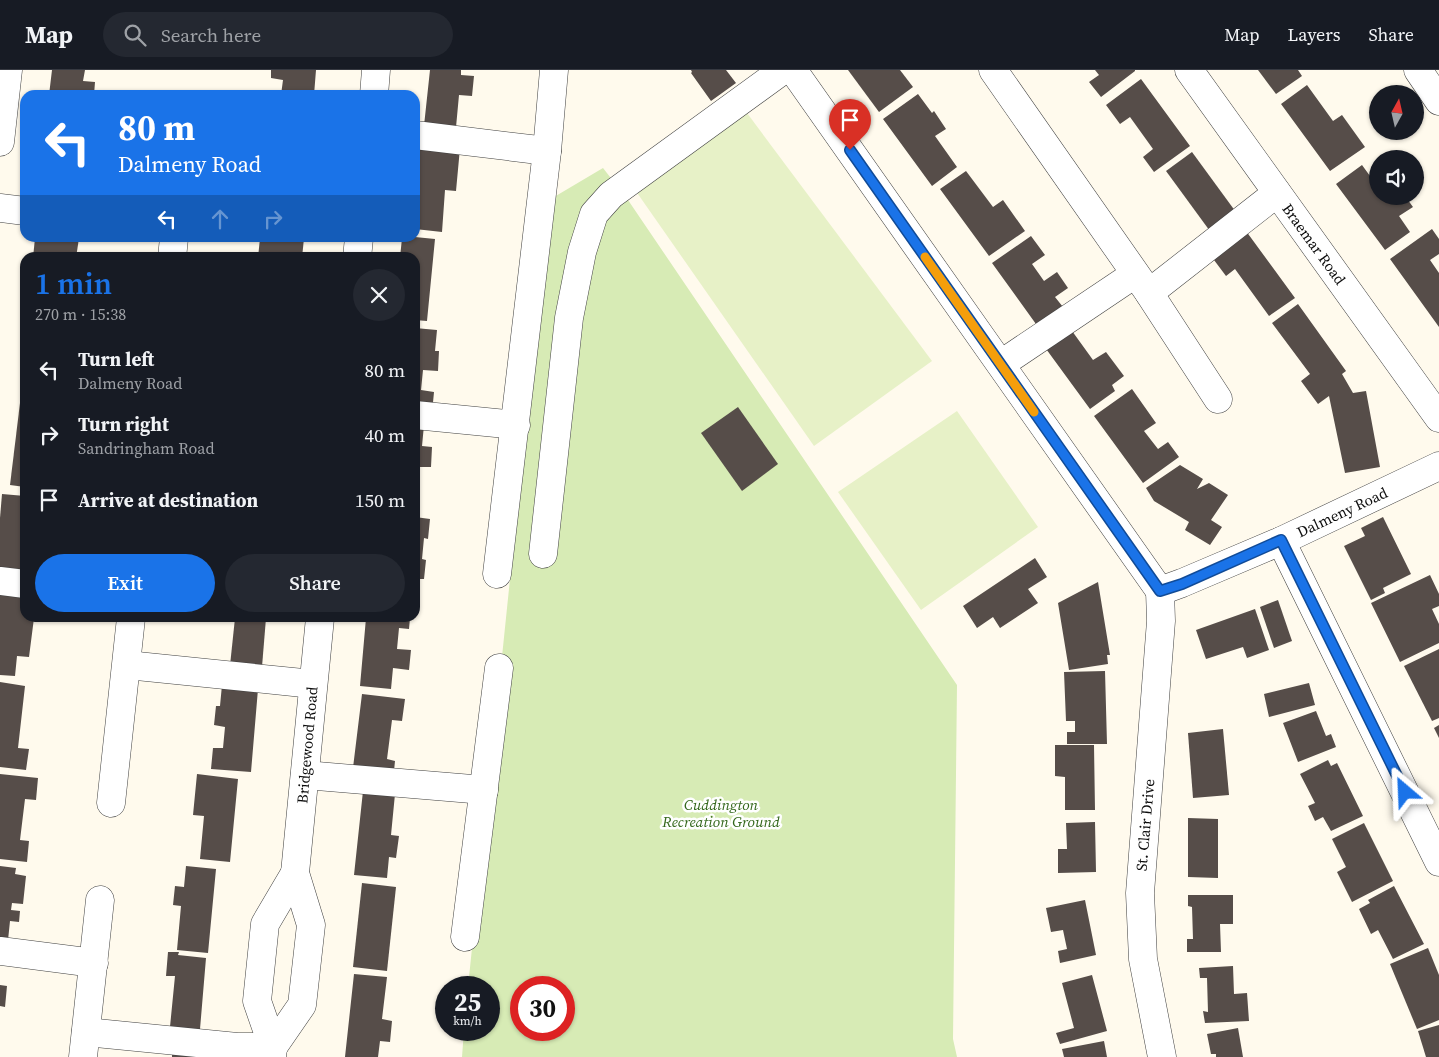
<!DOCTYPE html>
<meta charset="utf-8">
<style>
body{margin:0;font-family:"Source Serif 4",serif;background:#242831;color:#f1f3f6;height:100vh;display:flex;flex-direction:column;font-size:19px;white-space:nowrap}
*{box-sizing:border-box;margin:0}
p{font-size:16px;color:#9ea1a6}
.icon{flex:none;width:28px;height:28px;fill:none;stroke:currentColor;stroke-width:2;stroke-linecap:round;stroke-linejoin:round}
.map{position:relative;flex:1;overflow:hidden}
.details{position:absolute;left:20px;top:182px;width:400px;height:370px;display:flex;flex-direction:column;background:#171b24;border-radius:15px;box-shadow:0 1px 4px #0004}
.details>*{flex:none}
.banner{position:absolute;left:20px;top:20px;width:400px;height:152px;border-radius:15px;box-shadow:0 1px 4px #0004;background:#1a73e8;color:#fff;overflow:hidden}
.needle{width:32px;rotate:8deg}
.tools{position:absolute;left:1369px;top:15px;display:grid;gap:10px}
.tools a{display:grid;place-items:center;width:55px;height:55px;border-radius:50%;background:#171b24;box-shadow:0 1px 4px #0004;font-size:25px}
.speed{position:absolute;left:435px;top:906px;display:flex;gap:10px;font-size:25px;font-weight:700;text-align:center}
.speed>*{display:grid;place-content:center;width:65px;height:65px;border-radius:50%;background:#171b24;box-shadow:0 1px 4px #0004;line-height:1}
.speed small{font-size:12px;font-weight:400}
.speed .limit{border:8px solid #d22;background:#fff;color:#111}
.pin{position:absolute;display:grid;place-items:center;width:42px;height:42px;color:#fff;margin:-51px -21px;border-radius:50% 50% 50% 0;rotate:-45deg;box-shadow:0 0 5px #0007}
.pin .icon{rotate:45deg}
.me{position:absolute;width:55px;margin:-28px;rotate:334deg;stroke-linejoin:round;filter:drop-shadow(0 0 4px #0008)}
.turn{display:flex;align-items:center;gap:18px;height:105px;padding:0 15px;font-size:22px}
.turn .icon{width:65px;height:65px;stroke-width:2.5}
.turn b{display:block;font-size:35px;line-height:42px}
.lanes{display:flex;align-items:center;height:48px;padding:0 15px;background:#0003;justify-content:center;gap:25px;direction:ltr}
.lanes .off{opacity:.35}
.round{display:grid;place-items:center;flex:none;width:52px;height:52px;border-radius:26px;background:#242831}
.overview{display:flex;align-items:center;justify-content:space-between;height:85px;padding:0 15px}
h1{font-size:30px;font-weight:600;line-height:38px;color:#1a73e8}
.primary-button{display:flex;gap:10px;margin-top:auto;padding:10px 15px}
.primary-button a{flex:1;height:58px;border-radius:30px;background:#1a73e8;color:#fff;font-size:20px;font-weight:600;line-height:58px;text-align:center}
.primary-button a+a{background:#242831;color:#f1f3f6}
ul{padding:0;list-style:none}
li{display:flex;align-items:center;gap:15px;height:65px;padding:0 15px}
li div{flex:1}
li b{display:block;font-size:19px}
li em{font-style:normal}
header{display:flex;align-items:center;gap:30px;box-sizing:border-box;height:70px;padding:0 25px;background:#171b24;border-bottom:1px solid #363941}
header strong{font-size:24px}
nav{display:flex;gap:28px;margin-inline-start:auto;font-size:18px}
.search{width:350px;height:45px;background:#242831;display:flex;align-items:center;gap:12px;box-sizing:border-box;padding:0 18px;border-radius:28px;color:#9ea1a6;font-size:19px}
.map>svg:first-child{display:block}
.green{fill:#d7ebb5;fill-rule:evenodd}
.pitch{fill:#e7f1c7}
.building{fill:#564d49}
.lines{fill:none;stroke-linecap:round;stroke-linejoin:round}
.minor-casing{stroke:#404040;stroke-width:29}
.minor{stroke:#fff;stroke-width:28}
.route-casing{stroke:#114b97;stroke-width:12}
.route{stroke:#1a73e8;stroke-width:9}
.slow{stroke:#f59e0b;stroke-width:9}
.labels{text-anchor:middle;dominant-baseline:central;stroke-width:5;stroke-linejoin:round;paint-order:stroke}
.street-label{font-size:15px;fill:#0d0d0d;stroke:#fff}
.park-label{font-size:15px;font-style:italic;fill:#33671b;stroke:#fff}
</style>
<header>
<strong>Map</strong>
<div class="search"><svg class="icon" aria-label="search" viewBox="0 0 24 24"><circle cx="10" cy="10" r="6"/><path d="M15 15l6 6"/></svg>Search here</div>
<nav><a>Map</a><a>Layers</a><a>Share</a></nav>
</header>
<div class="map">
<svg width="1439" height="987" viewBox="0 0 1439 987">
<rect width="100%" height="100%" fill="#fffaed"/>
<path class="green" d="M603,98L628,130L957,615L953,969L957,987H462L464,960H489V918L468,917L549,130ZM521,918H564V960H521Z"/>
<g class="pitch">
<path d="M744,39L932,291L814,376L633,117Z"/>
<path d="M957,341L1038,457L921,540L838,422Z"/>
</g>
<g class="building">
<path d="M52,0H85L83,11L95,12L94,25H49Z"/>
<path d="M271,0H316L314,25H281L283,10L271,8Z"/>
<path d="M430,0H461V5L474,6L472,26L459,25L455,68L423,65Z"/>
<path d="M691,0H726L736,13L711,31L691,3L692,2Z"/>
<path d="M848,0H900L913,17L879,42Z"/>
<path d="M1095,0H1135V1L1101,27L1089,12L1099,5Z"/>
<path d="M1258,0H1298L1302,6L1276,24Z"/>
<path d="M1141,9L1190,76L1154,102L1143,87L1153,79L1130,47L1120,54L1106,35Z"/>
<path d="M1307,15L1333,51L1342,45L1365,77L1330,101L1281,34Z"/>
<path d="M918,24L932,43L934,41L946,59L935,66L957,97L932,116L883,49Z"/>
<path d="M417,74L460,78L456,121L445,120L442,162L415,159V92Z"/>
<path d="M1192,82L1241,149L1215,168L1166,101Z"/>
<path d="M1362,95L1378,117V126H1384L1388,131L1394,126H1405L1413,137L1399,146L1410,162L1385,180L1336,114Z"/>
<path d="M966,101L993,137L1003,130L1025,161L989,186L940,119Z"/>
<path d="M1432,159L1439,169V184L1430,190L1439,203V257L1390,189Z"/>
<path d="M1246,161L1295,228L1269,246L1235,199L1226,206L1211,186Z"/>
<path d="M1031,166L1045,185L1032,194L1044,211L1057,202L1068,218L1055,227L1067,242L1041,261L992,193Z"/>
<path d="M415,167L435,169L427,251L415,250V188H400L402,168Z"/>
<path d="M35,168H79L76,188H33Z"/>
<path d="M260,168H304L302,188H258Z"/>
<path d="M1298,234L1346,301L1342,304L1353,323L1366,321L1380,397L1345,403L1329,326L1318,334L1301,311L1310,304L1272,253Z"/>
<path d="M1067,254L1093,290L1106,282L1124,306L1112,315L1115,321L1090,339L1041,272Z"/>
<path d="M415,258L437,260L435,281H439L438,301L423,300L421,320L434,322L432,343L415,341Z"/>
<path d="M1132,319L1156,353L1144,361L1158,379L1168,372L1179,387L1143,413L1094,346Z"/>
<path d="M20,333L25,334V417L10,415Z"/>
<path d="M738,337L778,394L742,421L701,363Z"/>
<path d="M415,354L424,355L422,376L432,377L431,397H419L416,426H415Z"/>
<path d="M1180,395L1203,409L1197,419L1209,413L1228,425L1211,450L1222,457L1210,475L1185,460L1189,452L1154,431L1146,418Z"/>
<path d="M2,424L25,426V510L0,507V448Z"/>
<path d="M415,447L430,449L428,469L424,468L422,489L426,490L424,509H418L416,529H415Z"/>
<path d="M1383,447L1411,504L1383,518L1385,523L1371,530L1344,476L1365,466L1361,458Z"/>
<path d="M1035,488L1047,507L1028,519L1038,533L1000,558L993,547L977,558L963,536Z"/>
<path d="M1430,505L1439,524V536L1432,539L1439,554V573L1400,592L1371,533Z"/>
<path d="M1098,512L1110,585H1107L1108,594L1069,600L1058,533Z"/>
<path d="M0,522L25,525V548H34L29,587L17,586L15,606L0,605Z"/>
<path d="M1278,530L1292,571L1274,578L1260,537Z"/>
<path d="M1255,539L1269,580L1247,588L1243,577L1206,589L1196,560Z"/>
<path d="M235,548H266L261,609L229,605Z"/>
<path d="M366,548H410L409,559L399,558L397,579L411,580L409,600L393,598L391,619L360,616Z"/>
<path d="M1439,579V648L1432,651L1404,596Z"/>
<path d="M1105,601L1107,674H1067V662H1075V651H1066L1064,602Z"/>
<path d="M0,612L25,616L18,678L29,679L26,700L0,697Z"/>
<path d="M1309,613L1315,635L1269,647L1264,624Z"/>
<path d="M222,615L258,619L251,702L211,699L213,678H223L225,657L214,655L216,636H220Z"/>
<path d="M362,624L405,629L402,651L392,650L387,689L395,691L393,711L352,706Z"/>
<path d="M1316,641L1326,666L1331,664L1336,677L1298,692L1283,653Z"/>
<path d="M1439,655V668L1434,658Z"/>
<path d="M1223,659L1229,725L1193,728L1188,663Z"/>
<path d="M1055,675H1094L1095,740H1065V707L1055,706Z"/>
<path d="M1328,690L1331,696L1337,693L1363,746L1331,761L1323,747L1315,751L1308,736L1315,733L1300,704Z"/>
<path d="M0,704L38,708L36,730L25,729L20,770L29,771L27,792L0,789Z"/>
<path d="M197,704L238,709L230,792L200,789L204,746L193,745Z"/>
<path d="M363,721L395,724L391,765L399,766L396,788L389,787L387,808L354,805Z"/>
<path d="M1188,748L1218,749V808L1188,807Z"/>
<path d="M1095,752L1096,802L1058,803V779H1067L1066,753Z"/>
<path d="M1364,753L1393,811L1352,832L1337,802L1346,797L1332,769Z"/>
<path d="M0,796L16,798L15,804L26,806L23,834L12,833L11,840L20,841L19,852L10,851L7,880H0Z"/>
<path d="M186,796L216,799L208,883L177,880L181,836L173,835L175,816L184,817Z"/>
<path d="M362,813L396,817L387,901L353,897Z"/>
<path d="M1394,816L1424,874L1393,889L1378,860L1371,864L1359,839L1370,833L1368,830Z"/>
<path d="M1188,825H1233V854H1220L1221,882H1187V869H1193L1192,837L1188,836Z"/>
<path d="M1085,830L1096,885L1060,893L1058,881L1067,879L1063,860L1051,862L1046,838Z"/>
<path d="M1428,878L1439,905V950L1417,959L1390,894Z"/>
<path d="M168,882H179L178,885L206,888L199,971L169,967L175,906H166Z"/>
<path d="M1233,896L1234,924L1247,923L1249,951L1205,953L1203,941L1208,942L1207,908H1200L1199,898Z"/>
<path d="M354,904L387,907L382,949L392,951L390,972L380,971L378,987H345Z"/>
<path d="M1092,905L1107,961L1060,974L1056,963L1074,958L1062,913Z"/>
<path d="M0,915L7,916L5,937L0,936Z"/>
<path d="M1439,955V987H1426L1418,961Z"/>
<path d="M1238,958L1243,987H1216V984H1211L1207,964Z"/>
<path d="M1104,971L1107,987H1064L1062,979Z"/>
<path d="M172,979L203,987H172Z"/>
</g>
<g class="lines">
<defs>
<g id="minor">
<path d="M793,0L1160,521"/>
<path d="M993,0L1149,223L1218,329"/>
<path d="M1189,0L1439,348"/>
<path d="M1418,0L1439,31"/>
<path d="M374,25L376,0"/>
<path d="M415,65L547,81"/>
<path d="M0,72L8,0"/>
<path d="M0,138L25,141"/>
<path d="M172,188L174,168"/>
<path d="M357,188L359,168"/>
<path d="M1149,223L1277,123"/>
<path d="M1001,294L1135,204"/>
<path d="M415,345L516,355"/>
<path d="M1281,471L1439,792"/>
<path d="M543,484L569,248L582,182L594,144L611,125L783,0"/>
<path d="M497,504L547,81L554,0"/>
<path d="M0,511L25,514"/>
<path d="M1160,521L1161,551L1140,823L1143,889L1162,987"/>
<path d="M1160,521L1182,513L1281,471L1439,396"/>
<path d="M127,595L313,614"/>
<path d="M305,705L484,720"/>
<path d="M111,733L131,548"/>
<path d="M465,867L499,598"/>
<path d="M0,881L94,893"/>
<path d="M86,962L237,977H273"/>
<path d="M273,977L302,935L311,855L295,803L320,548"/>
<path d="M83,987L100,830"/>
<path d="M272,987L273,977L257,931L265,854L295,803"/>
</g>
</defs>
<use href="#minor" class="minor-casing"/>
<use href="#minor" class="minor"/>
</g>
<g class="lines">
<defs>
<path id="route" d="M850,80L1160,521L1182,514L1281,470L1405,722"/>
</defs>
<use href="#route" class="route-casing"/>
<use href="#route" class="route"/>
<path class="slow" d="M925,187L1034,342"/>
</g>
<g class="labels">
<g class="street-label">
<text transform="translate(1314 174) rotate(54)">Braemar Road</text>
<text transform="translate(1342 442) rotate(-25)">Dalmeny Road</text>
<text transform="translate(307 675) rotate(-85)">Bridgewood Road</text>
<text transform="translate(1145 755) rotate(-85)">St. Clair Drive</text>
</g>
<g class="park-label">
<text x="721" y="734">Cuddington<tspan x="721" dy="17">Recreation Ground</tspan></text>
</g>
</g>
</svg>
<div class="tools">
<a><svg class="needle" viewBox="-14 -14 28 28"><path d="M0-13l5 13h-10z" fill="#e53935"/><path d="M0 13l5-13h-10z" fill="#9ea1a6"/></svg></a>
<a><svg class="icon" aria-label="sound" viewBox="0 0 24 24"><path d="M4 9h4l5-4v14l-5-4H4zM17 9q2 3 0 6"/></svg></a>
</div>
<div class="speed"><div>25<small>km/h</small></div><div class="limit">30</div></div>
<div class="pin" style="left:850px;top:80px;background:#d93025"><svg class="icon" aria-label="arrive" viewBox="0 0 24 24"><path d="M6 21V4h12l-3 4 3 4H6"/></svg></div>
<svg class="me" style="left:1405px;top:722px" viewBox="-20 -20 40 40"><path d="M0-17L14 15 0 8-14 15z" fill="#1a73e8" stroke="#fff" stroke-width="4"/></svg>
<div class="banner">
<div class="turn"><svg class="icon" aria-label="left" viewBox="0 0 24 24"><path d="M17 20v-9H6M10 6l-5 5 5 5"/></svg><div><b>80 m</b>Dalmeny Road</div></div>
<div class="lanes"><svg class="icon" aria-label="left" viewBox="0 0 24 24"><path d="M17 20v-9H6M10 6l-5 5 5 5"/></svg><svg class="icon off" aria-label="ahead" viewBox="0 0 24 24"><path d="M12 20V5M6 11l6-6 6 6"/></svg><svg class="icon off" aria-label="right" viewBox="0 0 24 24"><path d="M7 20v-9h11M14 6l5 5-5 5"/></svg></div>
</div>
<section class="details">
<div class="overview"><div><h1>1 min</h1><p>270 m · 15:38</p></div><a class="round"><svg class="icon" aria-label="close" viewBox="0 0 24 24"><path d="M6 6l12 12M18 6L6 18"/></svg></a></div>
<ul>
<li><svg class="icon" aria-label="left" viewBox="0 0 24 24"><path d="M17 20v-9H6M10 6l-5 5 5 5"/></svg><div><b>Turn left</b><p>Dalmeny Road</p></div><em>80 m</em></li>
<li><svg class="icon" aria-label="right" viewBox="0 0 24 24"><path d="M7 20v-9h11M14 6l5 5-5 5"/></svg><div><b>Turn right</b><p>Sandringham Road</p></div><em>40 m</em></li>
<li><svg class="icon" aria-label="arrive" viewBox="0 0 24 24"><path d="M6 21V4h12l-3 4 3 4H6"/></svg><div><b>Arrive at destination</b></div><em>150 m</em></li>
</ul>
<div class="primary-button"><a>Exit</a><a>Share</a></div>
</section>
</div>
